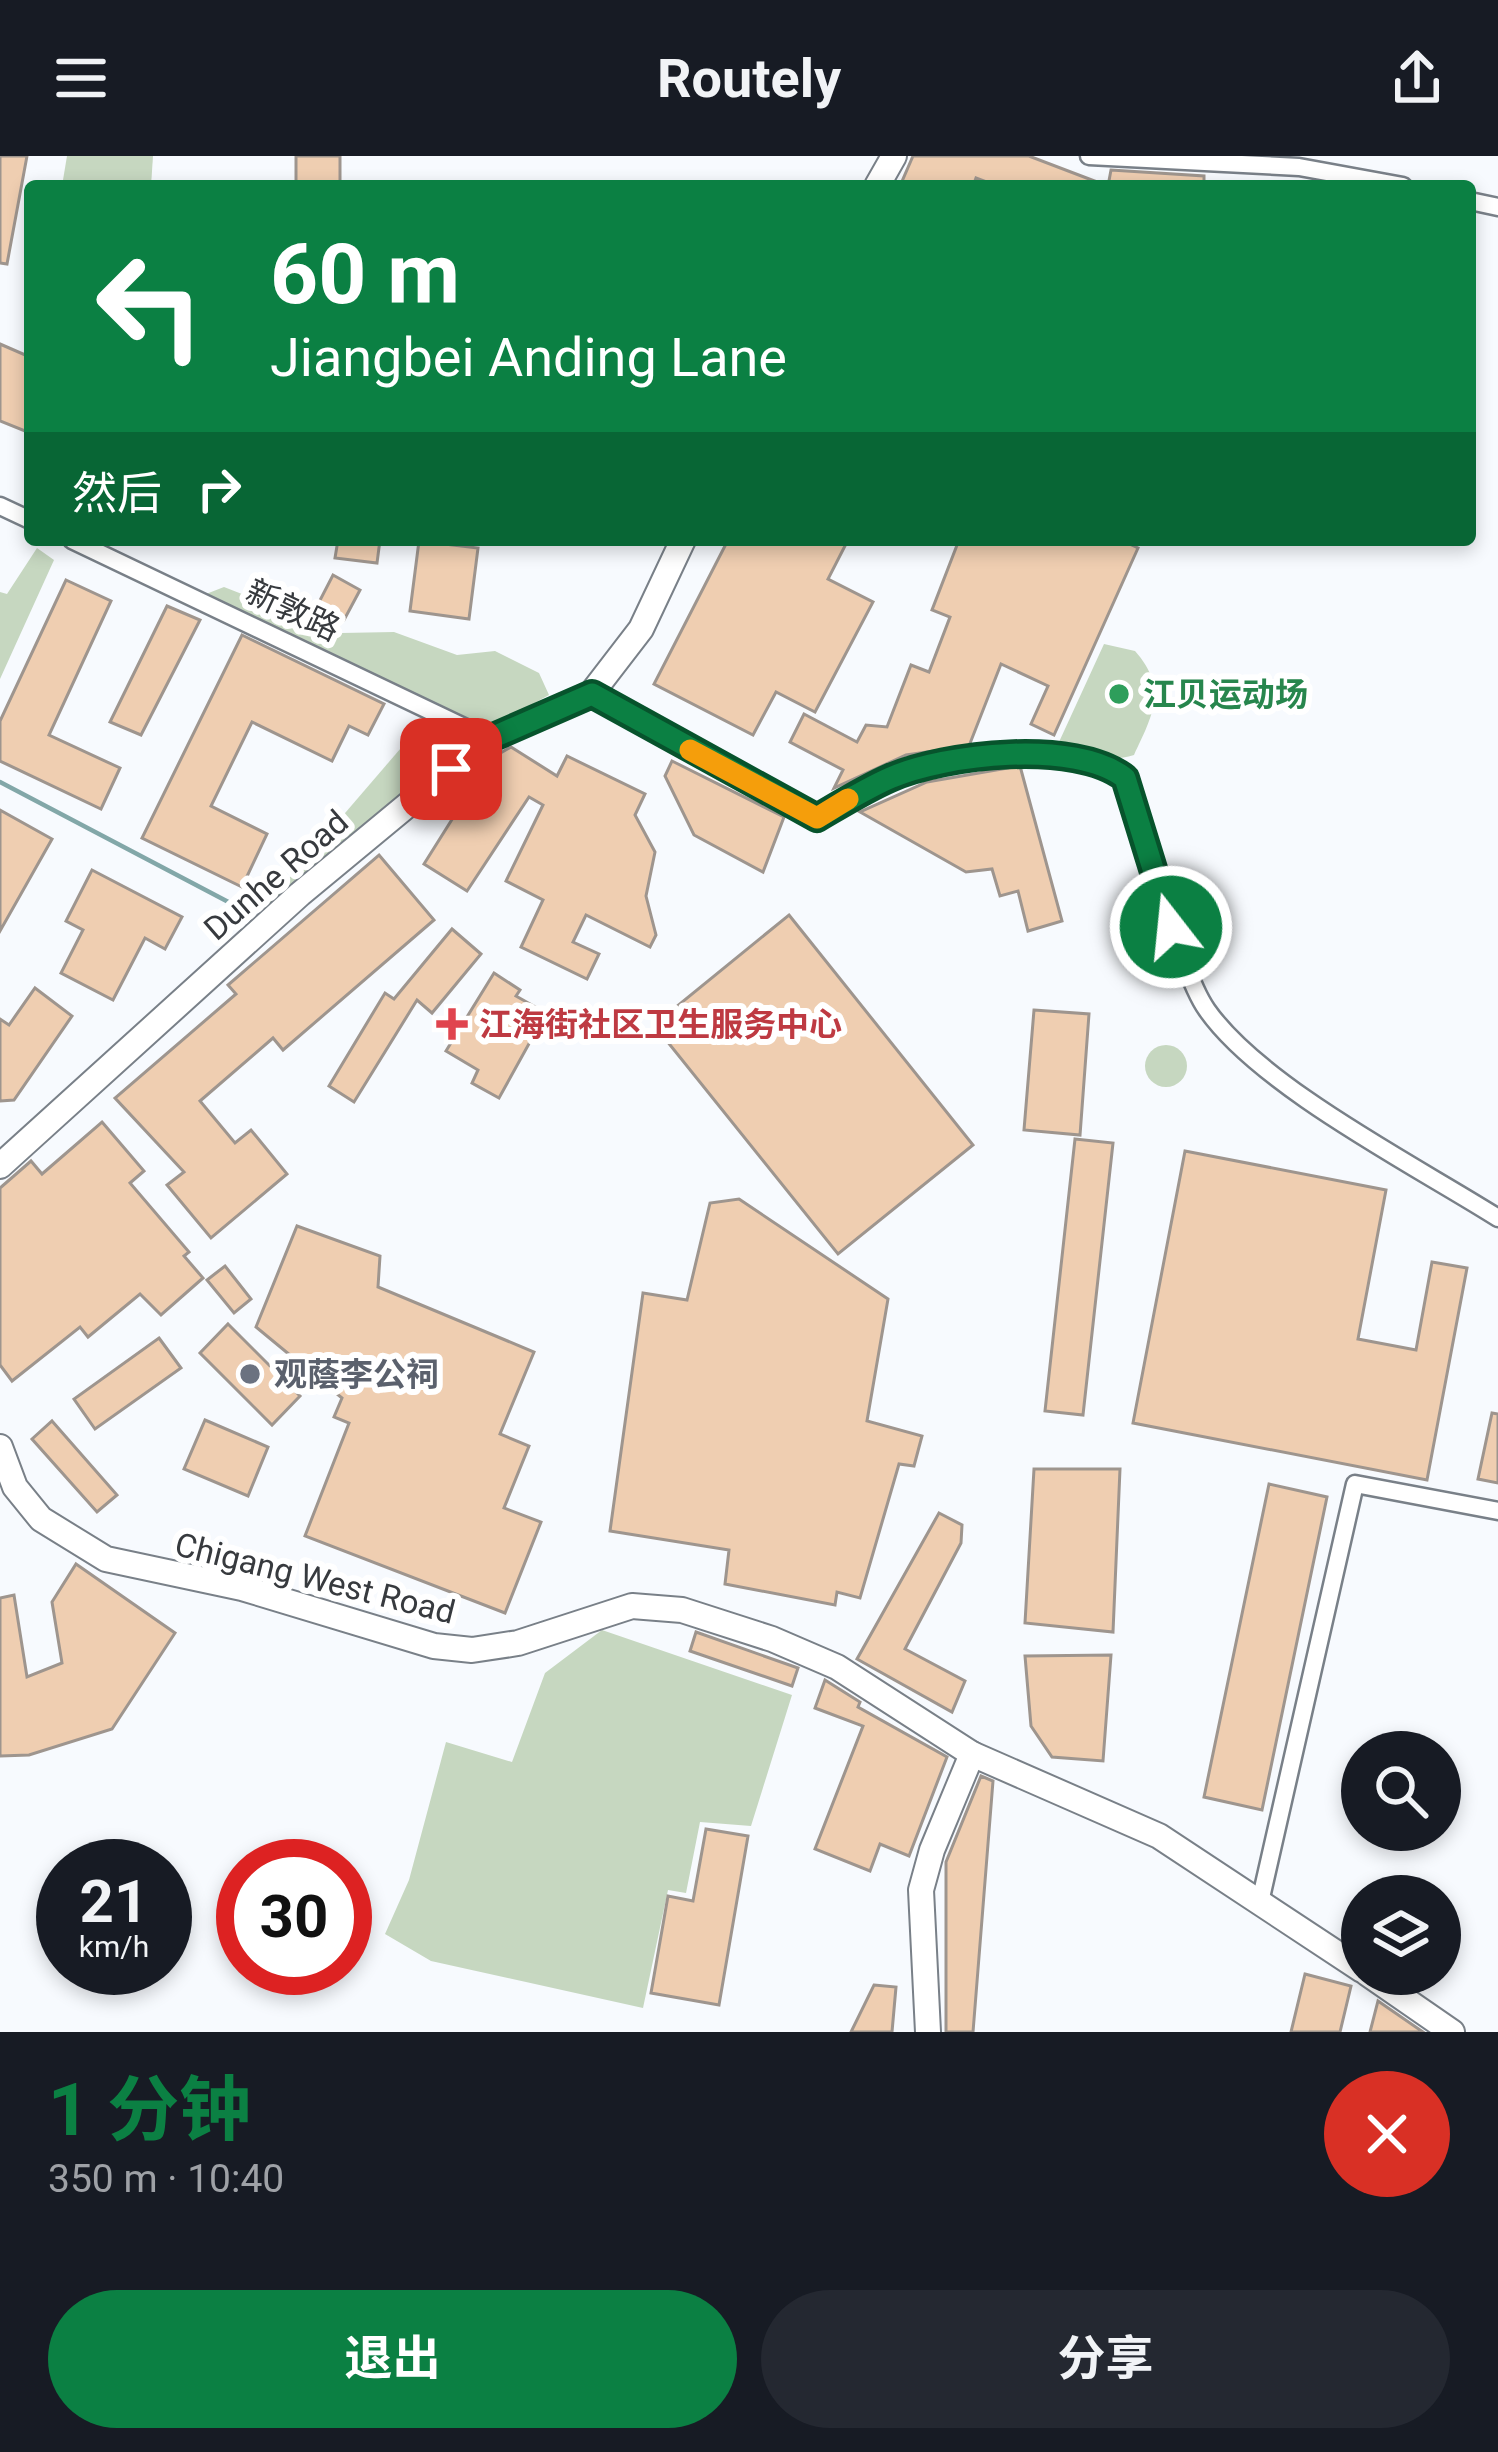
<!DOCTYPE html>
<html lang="zh">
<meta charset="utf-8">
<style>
body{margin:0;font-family:Roboto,"Noto Sans SC",sans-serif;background:#242831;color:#f1f3f6;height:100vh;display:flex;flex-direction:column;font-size:45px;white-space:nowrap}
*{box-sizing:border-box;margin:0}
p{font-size:39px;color:#9ea1a6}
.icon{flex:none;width:66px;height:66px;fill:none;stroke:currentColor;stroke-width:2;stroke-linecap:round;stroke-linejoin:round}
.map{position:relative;height:1876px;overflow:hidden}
.sheet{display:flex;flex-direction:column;background:#171b24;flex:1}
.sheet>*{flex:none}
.banner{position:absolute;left:24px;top:24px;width:1452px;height:366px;border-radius:12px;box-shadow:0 6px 18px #0003;background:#0b8043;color:#fff;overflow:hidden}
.fabs{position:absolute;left:1341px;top:1575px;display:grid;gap:24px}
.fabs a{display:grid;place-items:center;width:120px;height:120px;border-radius:50%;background:#171b24;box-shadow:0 6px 18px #0003;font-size:60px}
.speed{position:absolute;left:36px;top:1683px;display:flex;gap:24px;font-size:60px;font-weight:700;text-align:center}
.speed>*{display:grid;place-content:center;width:156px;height:156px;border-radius:50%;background:#171b24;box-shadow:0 6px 18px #0003;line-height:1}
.speed small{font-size:30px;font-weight:400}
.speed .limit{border:18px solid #d22;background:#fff;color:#111}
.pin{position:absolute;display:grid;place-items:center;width:102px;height:102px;color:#fff;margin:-51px;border-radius:24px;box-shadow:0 6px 18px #0006}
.me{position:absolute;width:132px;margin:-66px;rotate:344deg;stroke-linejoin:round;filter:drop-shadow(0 0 9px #0008)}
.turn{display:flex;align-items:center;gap:42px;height:252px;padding:0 48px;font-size:54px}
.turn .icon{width:156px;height:156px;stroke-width:2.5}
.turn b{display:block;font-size:84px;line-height:102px}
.then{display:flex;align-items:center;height:114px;padding:0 48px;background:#0003;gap:24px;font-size:45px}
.round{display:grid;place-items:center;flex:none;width:126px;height:126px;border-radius:63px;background:#242831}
.head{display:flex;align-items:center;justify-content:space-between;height:204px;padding:0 48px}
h1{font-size:72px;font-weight:700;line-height:90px;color:#0b8043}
.action{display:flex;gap:24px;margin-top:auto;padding:24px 48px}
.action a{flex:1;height:138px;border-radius:72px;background:#0b8043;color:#fff;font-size:48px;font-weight:700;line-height:138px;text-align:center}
.action a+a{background:#242831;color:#f1f3f6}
header{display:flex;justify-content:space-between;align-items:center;height:156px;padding:0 48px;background:#171b24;font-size:54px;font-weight:700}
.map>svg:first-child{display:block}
.green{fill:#c6d7c0}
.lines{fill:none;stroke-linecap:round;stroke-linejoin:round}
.stream{stroke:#82a7a8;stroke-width:4.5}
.building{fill:#efceb1;stroke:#9e958e;stroke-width:3}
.street-casing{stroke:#798088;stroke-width:21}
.secondary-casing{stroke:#798088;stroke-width:28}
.street{stroke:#fff;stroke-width:16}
.secondary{stroke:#fff;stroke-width:24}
.route-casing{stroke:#07532c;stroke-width:30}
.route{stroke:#0b8043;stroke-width:21}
.slow{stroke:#f59e0b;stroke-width:21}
.leisure-dot{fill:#2e9e5b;stroke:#fff;stroke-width:4.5}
.health-dot{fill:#e0444e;stroke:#fff;stroke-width:4.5}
.worship-dot{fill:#6b7280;stroke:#fff;stroke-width:4.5}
.labels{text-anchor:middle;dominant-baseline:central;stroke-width:12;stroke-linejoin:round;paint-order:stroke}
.street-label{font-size:33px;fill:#373a3e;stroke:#fff}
.leisure-label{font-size:33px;font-weight:bold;fill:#27864d;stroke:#fff;text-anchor:start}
.health-label{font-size:33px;font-weight:bold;fill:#be3a42;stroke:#fff;text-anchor:start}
.worship-label{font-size:33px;font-weight:bold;fill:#5b616d;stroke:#fff;text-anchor:start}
</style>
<header><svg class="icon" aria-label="menu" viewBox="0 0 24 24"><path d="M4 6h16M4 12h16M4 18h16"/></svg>Routely<svg class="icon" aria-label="share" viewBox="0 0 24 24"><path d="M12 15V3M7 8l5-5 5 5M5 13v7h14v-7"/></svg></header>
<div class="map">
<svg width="1498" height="1876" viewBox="0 0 1498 1876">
<rect width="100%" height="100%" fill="#f7fafe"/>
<g class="green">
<path d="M67,0H153L151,30H62Z"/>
<path d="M37,392L54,404L0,523V436L7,438Z"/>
<path d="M224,431L341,477L394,476L457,499L495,495L539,517L549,539L488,573L206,438Z"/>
<path d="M1104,488L1135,495C1168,532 1153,559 1134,599C1106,608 1085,597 1059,586Z"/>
<path d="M425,564L466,580L468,590L294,738L260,756Z"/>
<circle cx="1166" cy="910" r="21"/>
<path d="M602,1474L792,1539L751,1670L700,1666L686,1737L668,1734L643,1852L431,1805L385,1778L409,1724L446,1586L512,1606L545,1517Z"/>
</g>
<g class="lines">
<path class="stream" d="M0,626L236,750"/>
</g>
<g class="building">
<path d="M0,0H27L7,108L0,107Z"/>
<rect x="296" y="0" width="44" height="30"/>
<path d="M913,0H1029L1105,29L997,30L976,22L973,30H900Z"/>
<path d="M1111,14L1204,20V30H1108Z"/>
<path d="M0,188L30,201V277L0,265Z"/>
<path d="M338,384H380L377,407L335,402Z"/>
<path d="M728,384H848L828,423L873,446L815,556L776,536L753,579L654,528Z"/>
<path d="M959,384H1121L1138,392L1054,579L1031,568L1048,530L1001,508L969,590L906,599L834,632L843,614L790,586L804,558L857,586L866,569L887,571L911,509L929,516L950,461L932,454Z"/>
<path d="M419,385L478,392L469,463L410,455Z"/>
<path d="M333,419L360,434L344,464L317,450Z"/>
<path d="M66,424L111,445L49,579L120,612L101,653L0,605V565Z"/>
<path d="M167,450L200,464L141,579L110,566Z"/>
<path d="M242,479L384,548L368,579L349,570L332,605L252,566L211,650L267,678L242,731L142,682Z"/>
<path d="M511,591L557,620L567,600L645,638L635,659L655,696L646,740L656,779L650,791L586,759L573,786L599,798L587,823L521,791L543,744L506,725L543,649L529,641L467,735L424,708L490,603Z"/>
<path d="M672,605L784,661L763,716L694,679L665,620Z"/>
<path d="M1020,610L1062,765L1028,775L1018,735L1000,740L992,713L966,716L860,656L927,626Z"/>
<path d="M0,654L52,683L0,775Z"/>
<path d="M379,699L434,764L283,894L273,882L200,945L235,987L251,974L287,1018L211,1082L167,1029L184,1016L115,942L236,838L228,829Z"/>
<path d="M92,714L182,761L165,793L145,782L113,844L61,817L83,774L66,765Z"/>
<path d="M789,759L973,989L838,1098L654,869Z"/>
<path d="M452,773L481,798L432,857L417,844L354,946L329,930L385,837L394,843Z"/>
<path d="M494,817L520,834L516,840L546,857L499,942L472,927L478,914L446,895Z"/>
<path d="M35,832L72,860L14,944L0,945V863L9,869Z"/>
<path d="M1034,854L1089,858L1080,979L1024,974Z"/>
<path d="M102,966L144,1015L130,1027L189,1096L184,1100L203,1122L161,1159L140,1138L88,1181L80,1171L12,1225L0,1209V1032L31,1005L42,1018Z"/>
<path d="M1075,983L1113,987L1083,1259L1045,1255Z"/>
<path d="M1185,995L1386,1034L1358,1183L1416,1194L1432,1106L1467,1112L1427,1324L1133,1267Z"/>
<path d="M739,1043L888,1143L867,1265L922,1280L914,1310L899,1308L860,1442L837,1436L835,1449L725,1428L729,1394L610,1375L643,1137L687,1144L710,1047Z"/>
<path d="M297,1070L380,1100L378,1131L534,1196L500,1278L529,1290L504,1352L541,1366L505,1457L305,1380L349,1267L334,1261L342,1242L256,1171Z"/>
<path d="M225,1110L251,1143L234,1157L207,1124Z"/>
<path d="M228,1168L300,1240L272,1269L200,1197Z"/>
<path d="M159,1182L181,1212L95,1273L74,1243Z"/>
<path d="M1492,1257L1498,1258V1327L1478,1323Z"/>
<path d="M205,1264L268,1291L248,1340L184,1313Z"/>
<path d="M52,1265L117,1339L97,1356L32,1283Z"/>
<path d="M1034,1313H1120L1113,1476L1025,1467Z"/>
<path d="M1269,1328L1327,1341L1262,1654L1204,1641Z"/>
<path d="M939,1357L962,1369L961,1387L905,1493L965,1525L952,1556L857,1503Z"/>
<path d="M76,1408L175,1477L112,1573L29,1599L0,1600V1442L14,1439L27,1521L62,1507L52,1446Z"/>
<path d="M696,1476L798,1512L792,1530L690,1495Z"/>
<path d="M1111,1499L1103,1605L1052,1601L1031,1570L1025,1500Z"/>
<path d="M825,1524L860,1546L858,1551L947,1601L909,1700L880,1688L870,1715L815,1693L863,1570L815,1552Z"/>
<path d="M981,1620L993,1625L973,1876H946V1706Z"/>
<path d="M706,1673L748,1680L719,1849L651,1837L668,1740L693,1745Z"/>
<path d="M1305,1818L1351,1830L1340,1876H1291Z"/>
<path d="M874,1829L896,1831L892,1876H851Z"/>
<path d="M1378,1845L1423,1876H1370Z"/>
</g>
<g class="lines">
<defs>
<g id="street">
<path d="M1089,0L1299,11L1403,30"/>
<path d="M1470,45L1498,51"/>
<path d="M0,350L30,364"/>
<path d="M72,384L489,583"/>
<path d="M591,538L817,662C903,611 1018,573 1116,615C1148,640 1171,803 1207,854C1261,931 1416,1010 1498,1062"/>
<path d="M1260,1746L1355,1328L1498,1355"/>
</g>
<g id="secondary">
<path d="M877,30L894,0"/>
<path d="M0,1010L300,738L451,613L489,583L591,538L641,473L683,384"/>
<path d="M0,1291L15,1331L41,1363L106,1403L242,1432L434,1490L472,1494L518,1487L632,1450L682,1454L772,1483L837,1511L972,1598L1159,1680L1362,1814"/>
<path d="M1368,1818L1452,1876"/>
<path d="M928,1876L921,1734L932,1694L972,1598"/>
</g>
</defs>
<use href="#street" class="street-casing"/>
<use href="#secondary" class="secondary-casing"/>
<use href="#street" class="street"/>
<use href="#secondary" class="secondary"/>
</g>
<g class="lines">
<defs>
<path id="route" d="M451,613L489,583L592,538L817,662C841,648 865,633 890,622C945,598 1075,583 1125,622L1171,771"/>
</defs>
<use href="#route" class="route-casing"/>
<use href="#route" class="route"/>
<path class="slow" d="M690,594L817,662L848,643"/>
</g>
<circle class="leisure-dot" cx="1119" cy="538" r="12"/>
<path class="health-dot" d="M446 850h12v12h12v12h-12v12h-12v-12h-12v-12h12z"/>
<circle class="worship-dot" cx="250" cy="1218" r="12"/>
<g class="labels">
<g class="street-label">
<text transform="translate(293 454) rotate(25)">新敦路</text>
<text transform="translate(276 719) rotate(-41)">Dunhe Road</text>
<text transform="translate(315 1422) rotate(14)">Chigang West Road</text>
</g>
<g class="leisure-label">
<text x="1143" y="538">江贝运动场</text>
</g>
<g class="health-label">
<text x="479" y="868">江海街社区卫生服务中心</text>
</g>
<g class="worship-label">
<text x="274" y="1218">观蔭李公祠</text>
</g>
</g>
</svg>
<div class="fabs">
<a><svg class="icon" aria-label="search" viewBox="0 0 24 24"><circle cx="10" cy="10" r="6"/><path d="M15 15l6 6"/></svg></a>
<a><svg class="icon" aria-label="layers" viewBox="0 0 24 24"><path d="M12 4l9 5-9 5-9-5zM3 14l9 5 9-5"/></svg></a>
</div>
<div class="speed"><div>21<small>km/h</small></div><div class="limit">30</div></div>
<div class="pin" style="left:451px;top:613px;background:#d93025"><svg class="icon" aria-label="arrive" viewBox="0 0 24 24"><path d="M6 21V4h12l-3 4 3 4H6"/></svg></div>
<svg class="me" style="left:1171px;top:771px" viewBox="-20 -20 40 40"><circle r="17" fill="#0b8043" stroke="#fff" stroke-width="3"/><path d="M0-11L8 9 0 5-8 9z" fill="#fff"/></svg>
<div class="banner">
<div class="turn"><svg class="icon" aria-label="left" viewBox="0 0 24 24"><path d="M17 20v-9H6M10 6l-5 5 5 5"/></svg><div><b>60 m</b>Jiangbei Anding Lane</div></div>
<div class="then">然后<svg class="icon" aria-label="right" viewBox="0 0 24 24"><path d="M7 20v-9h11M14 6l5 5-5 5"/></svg></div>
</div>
</div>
<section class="sheet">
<div class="head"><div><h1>1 分钟</h1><p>350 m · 10:40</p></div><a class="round" style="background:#d93025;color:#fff"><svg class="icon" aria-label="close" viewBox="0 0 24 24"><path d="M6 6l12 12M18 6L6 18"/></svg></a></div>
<div class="action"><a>退出</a><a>分享</a></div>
</section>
